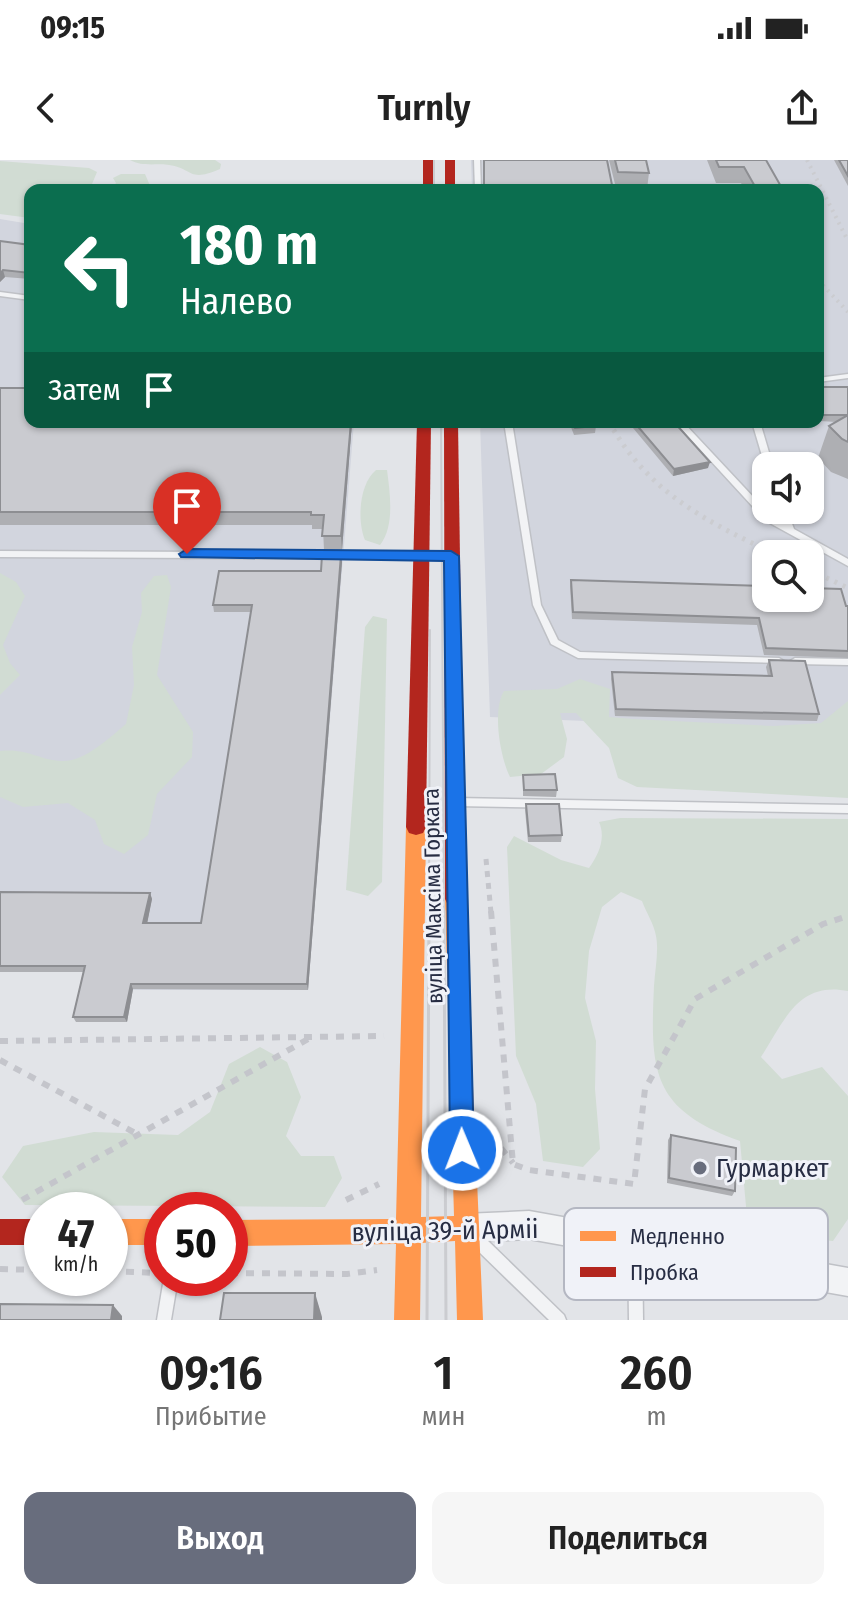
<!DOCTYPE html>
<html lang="ru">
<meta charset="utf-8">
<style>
body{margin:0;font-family:"Fira Sans Condensed",sans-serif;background:#f6f6f6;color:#222;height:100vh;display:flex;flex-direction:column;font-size:30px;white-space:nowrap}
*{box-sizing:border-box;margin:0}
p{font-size:26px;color:#767676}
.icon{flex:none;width:44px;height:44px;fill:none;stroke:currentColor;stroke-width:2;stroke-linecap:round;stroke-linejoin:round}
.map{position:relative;height:1160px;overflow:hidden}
.details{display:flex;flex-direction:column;background:#fff;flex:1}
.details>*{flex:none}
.guide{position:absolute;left:24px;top:24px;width:800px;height:244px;border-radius:16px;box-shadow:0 2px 6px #0004;background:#0b6e4f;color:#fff;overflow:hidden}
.tools{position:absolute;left:752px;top:292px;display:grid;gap:16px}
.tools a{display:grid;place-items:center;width:72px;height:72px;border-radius:16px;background:#fff;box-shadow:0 2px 6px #0004;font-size:40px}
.speed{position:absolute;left:24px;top:1032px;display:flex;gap:16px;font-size:40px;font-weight:700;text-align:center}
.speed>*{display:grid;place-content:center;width:104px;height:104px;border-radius:50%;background:#fff;box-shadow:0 2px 6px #0004;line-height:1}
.speed small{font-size:20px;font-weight:400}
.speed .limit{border:12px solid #d22;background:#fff;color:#111}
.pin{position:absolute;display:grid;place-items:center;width:68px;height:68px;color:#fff;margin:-82px -34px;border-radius:50% 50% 50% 0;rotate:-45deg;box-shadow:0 0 8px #0007}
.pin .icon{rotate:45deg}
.me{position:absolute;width:88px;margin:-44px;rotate:359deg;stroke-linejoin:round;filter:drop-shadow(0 0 6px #0008)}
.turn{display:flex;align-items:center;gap:28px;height:168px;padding:0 24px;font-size:36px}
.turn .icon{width:104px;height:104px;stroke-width:2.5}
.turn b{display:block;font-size:56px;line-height:68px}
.then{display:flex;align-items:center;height:76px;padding:0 24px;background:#0003;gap:16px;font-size:30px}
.eta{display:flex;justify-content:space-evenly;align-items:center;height:136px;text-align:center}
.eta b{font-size:48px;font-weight:600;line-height:56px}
.action{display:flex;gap:16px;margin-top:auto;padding:16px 24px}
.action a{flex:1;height:92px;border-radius:16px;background:#686d7d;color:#fff;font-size:32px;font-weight:600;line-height:92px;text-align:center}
.action a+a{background:#f6f6f6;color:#222}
.status{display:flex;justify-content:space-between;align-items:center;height:56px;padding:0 40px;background:#fff;direction:ltr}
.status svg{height:22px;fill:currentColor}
header{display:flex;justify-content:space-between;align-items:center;height:104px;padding:0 24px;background:#fff;font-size:36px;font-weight:600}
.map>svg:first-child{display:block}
.built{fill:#d2d5de;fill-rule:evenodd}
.green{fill:#d1dcd3}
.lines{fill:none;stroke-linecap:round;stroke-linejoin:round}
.lane-casing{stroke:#bfc1c6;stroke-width:3}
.street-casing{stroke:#bfc1c6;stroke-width:3}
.path-far1{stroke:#c4c5cb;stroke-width:5;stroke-dasharray:6 6;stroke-linecap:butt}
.path{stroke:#c4c5cb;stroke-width:6;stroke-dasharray:8 8;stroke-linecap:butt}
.lane{fill:#f2f3f5;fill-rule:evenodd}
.street{fill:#f2f3f5;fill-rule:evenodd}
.slow{fill:#ff974d;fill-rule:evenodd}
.jam{fill:#b3261e;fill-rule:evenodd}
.tram-far1{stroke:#cbccd0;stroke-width:2}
.tram{stroke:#cbccd0;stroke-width:3}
.rail-far1{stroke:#cbccd0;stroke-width:4;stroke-dasharray:2 5;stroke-linecap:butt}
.rail{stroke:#cbccd0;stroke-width:5;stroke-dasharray:3 6;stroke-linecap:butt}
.wall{fill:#aeafb3}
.shaded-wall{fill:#8d8e92}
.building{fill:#cacbd0;stroke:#8d8e92;stroke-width:2}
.route{fill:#1a73e8;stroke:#114b97;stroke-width:2}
.poi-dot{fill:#686d7d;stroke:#f0f2f8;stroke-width:3}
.labels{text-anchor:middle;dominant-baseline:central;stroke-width:6;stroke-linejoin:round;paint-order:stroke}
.street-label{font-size:22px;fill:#272d43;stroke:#f0f2f8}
.near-poi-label{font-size:26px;fill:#272d43;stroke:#f0f2f8;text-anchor:start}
.near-street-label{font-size:26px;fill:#272d43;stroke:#f0f2f8}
.key{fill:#f0f2f8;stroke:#b4b7c2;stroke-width:2}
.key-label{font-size:22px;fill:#272d43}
</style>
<div class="status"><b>09:15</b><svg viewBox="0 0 49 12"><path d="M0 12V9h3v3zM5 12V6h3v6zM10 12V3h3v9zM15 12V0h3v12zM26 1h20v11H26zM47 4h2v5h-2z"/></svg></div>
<header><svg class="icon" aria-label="back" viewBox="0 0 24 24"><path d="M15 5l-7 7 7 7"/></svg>Turnly<svg class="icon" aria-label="share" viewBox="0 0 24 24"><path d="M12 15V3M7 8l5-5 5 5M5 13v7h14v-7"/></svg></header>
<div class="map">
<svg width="848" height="1160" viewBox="0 0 848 1160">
<rect width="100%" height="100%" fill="#e2e4e8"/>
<g class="built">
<path d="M471,0H848V572L490,557L480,262H818V30H472ZM766,306H810V350H766ZM766,394H810V438H766Z"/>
<path d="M0,59L30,64V262H354L308,830H133L0,738Z"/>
</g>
<g class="green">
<path d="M130,0H215L221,4L220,9C188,23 193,8 169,5C155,3 142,7 130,0Z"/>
<path d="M0,1L89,8L97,12L92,24L99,28L113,27L116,23L113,18L121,14H145L151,28L30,30V58L0,54Z"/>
<path d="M376,310H387C390,333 395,366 380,385L365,380C357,361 359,324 376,310Z"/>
<path d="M0,413L16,422L25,436L3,485L10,503L20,515L0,535Z"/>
<path d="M167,415L171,427L157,515L193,572L192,597L157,634L148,675L124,694L104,684L95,660L68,643L23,647L0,637V591C28,588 38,600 62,601C85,602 110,577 126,564L134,525L132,487L142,452L141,433L154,416Z"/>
<path d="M373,456L387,459L382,722L368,736L346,730L365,467Z"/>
<path d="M580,519L610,529L609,557L633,559L773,566L821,563L848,541V638L637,627L618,618L609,588L576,553H560L567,579L564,597L541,614L510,617C500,597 492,550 504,531L557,529Z"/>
<path d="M620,658L848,659V831C798,821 785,860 761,897L782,919L822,907L848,936V1059L833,1081L795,1078L747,1057L740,981C652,949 650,912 654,826C655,810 659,791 656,776C654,764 646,752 642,741L621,732L602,747L589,791L585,838L596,881L595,929L600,989L583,1007L543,1001L536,944L516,896L507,687L514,676L561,700L589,708C599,694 606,678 599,662Z"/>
<path d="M260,887L287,902L301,937L286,976L301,996H334L342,1018L325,1047L25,1045L2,1017L23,986L94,972L178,975L210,952L229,904Z"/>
</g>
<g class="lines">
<defs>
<g id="lane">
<path d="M474,0H480L481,30H475Z"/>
<path d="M0,132L30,136V140L0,136Z"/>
<path d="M848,214V218L818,222V218Z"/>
<path d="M504,262H512L541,445L558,480L580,492L779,498L784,501L782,503L578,498L551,484L533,445Z"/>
<path d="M675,262H683L772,357L784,364L779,350H787L794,369L848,399V406L766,361Z"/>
<path d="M752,262H760L773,306H766V307L765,306Z"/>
<path d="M0,391L421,393L425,396L421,399L0,397Z"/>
<path d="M795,498L848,499V505L795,504L790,501Z"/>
<path d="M456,638L848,645V653L456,646L452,645L451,642L452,639Z"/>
<path d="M480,1076L485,1078L564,1155L566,1160H549L475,1088L473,1083L475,1078Z"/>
<path d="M635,1079L640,1081L642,1086L643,1160H629L628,1086L630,1081Z"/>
<path d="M164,1118H178L171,1160H157Z"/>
</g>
<path id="street" d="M529,1051L848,1108V1136L529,1079L464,1082L454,1078L450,1068L454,1058L464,1054Z"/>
</defs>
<use href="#lane" class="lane-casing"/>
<use href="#street" class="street-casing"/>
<path class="path-far1" d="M486,699L491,753"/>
<g class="path">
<path d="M491,751L513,1004L529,1010L634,1024L645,929L695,839L823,764L848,756"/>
<path d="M0,881L384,876"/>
<path d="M0,900L137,974"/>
<path d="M501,988L513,1003"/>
<path d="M22,1040L310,878"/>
<path d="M346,1040L379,1024"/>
<path d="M171,1044L225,1043"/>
<path d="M51,1045L105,1044"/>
<path d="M0,1109L42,1110"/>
<path d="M110,1111L157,1113"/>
<path d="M230,1113L347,1114L377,1110"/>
</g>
<use href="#lane" class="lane"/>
<use href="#street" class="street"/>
<g class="slow">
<path d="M416,659L423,661L426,667L421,1057L454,1056L445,739L448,733L455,730L462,733L465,739L483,1160H457L455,1081L421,1083L420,1160H394L396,1084L230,1086V1060L396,1059L406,667L409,661Z"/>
<rect x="110" y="1059" width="52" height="26"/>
</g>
<g class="jam">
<rect x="423" y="0" width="10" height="30"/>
<rect x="445" y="0" width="10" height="30"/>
<path d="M417,262H431L426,667L423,673L416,675L409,673L406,667Z"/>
<path d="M444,262H458L465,739L462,745L455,748L448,745L445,739Z"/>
<rect x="0" y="1059" width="42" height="26"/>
</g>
<g class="tram-far1">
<path d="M434,0V30"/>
<path d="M441,262L444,753"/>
<path d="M429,753L430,470"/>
</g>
<g class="tram">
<path d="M444,751L446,1160"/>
<path d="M427,1160L429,751"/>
</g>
<g class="rail-far1">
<path d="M807,0L848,81"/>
<path d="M818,120L848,152"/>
</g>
<g class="rail">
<path d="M609,262C648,332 705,361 775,394"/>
<path d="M810,410L848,428"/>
</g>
</g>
<g class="wall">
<path d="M484,0L613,30H484Z"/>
<path d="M609,0H646L649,13L647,29L616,28Z"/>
<path d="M707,0H766L783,30H745L741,23H716Z"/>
<path d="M834,0H848V26Z"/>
<path d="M0,82L30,85V119L5,117L0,122Z"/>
<path d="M818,227H848V319L831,312L818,298L829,266L836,262L820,261L818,258Z"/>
<path d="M0,228L30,262H352L342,390H324L323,369H312V365H0Z"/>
<path d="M569,262H594L596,266L595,273L574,275Z"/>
<path d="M628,262H674L708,308L673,316Z"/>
<path d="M342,402L308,830L133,829L127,862H76L73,857L83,812H0V732L150,733L152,739L147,763H201L251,452H214L213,445L321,411Z"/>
<path d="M571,420L848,446V498L764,495L757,465L572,459L570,426Z"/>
<path d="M769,500L819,554L817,561L615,556L611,519L612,512L768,516L766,507Z"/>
<path d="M523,615L557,630L556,637L523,636Z"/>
<path d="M526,644L562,675L561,682H528L525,650Z"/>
<path d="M671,975L735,1031L732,1036L667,1023L668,980Z"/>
</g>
<g class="shaded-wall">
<path d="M3,110L5,117L0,122V114Z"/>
<path d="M351,262H352L342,390L341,376Z"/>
<path d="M710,302L708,308L673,316L674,309Z"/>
<path d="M341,395L342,402L308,830L307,824Z"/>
<path d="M150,733L152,739L146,769L143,763Z"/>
<path d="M131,824L133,829L127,862L124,857Z"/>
<path d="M315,1133L322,1157V1160H314Z"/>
<path d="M113,1145L122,1156V1160H111Z"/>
</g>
<g class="building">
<path d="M484,0H607L613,30L484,29Z"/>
<path d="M615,0H646L649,13L618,12Z"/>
<path d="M716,0H766L783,30H757L744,7H719Z"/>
<path d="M839,0H848V16Z"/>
<path d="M0,81L30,85V113L3,110L0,114Z"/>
<path d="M818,227H848V255H822L818,246Z"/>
<path d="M0,228H30V262H351L341,376H322L324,355H311V352H0Z"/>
<path d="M848,255V282L842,279L829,266Z"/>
<path d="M572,262H594L596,266L575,268Z"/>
<path d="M634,262H674L710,302L674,309Z"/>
<path d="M322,395H341L307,824H131L124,857H73L85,806H0V732L150,733L143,763H201L252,445H213L219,411H321Z"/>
<path d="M571,420L766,426V438H810V428L841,429L846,446H848V491L766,488L759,458L573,452Z"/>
<path d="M769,500L805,501L819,554L616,549L612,512L772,516Z"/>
<path d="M555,614L557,630H524L523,615Z"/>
<path d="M526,644H559L562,675L529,676Z"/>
<path d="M671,975L736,988L735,1031L669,1018Z"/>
<path d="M224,1133H315L314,1160H220Z"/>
<path d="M0,1144L113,1145L111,1160H0Z"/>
</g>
<path class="route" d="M187,389L451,391L459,396L474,990L471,998L462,1002L454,998L450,990L444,401L181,397L179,394Z"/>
<circle class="poi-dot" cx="700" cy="1008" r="8"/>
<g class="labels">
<g class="street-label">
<text transform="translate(433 736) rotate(-91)">вуліца Максіма Горкага</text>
</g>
<g class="near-poi-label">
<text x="716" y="1008">Гурмаркет</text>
</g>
<g class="near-street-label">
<text transform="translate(445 1071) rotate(-1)">вуліца 39-й Арміі</text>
</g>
</g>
<rect x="564" y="1048" width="264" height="92" rx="12" class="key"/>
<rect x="580" y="1071" width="36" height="10" fill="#ff974d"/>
<rect x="580" y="1107" width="36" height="10" fill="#b3261e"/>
<g class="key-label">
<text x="630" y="1084">Медленно</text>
<text x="630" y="1120">Пробка</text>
</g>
</svg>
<div class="tools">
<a><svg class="icon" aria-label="sound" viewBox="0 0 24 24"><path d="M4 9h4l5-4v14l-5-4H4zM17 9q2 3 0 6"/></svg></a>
<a><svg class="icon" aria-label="search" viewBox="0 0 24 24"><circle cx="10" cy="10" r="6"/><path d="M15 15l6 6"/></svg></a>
</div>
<div class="speed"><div>47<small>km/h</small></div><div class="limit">50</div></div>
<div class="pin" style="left:187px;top:394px;background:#d93025"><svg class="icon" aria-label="arrive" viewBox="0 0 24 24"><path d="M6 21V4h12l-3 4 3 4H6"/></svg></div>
<svg class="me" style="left:462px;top:990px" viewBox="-20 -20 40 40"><circle r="17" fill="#1a73e8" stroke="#fff" stroke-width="3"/><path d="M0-11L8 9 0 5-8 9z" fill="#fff"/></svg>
<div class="guide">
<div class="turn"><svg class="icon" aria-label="left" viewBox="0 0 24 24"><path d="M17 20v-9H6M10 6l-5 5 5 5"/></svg><div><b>180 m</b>Налево</div></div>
<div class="then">Затем<svg class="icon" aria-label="arrive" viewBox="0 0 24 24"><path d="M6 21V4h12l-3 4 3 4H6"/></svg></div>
</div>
</div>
<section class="details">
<div class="eta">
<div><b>09:16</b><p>Прибытие</p></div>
<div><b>1</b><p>мин</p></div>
<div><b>260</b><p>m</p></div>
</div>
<div class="action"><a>Выход</a><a>Поделиться</a></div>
</section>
